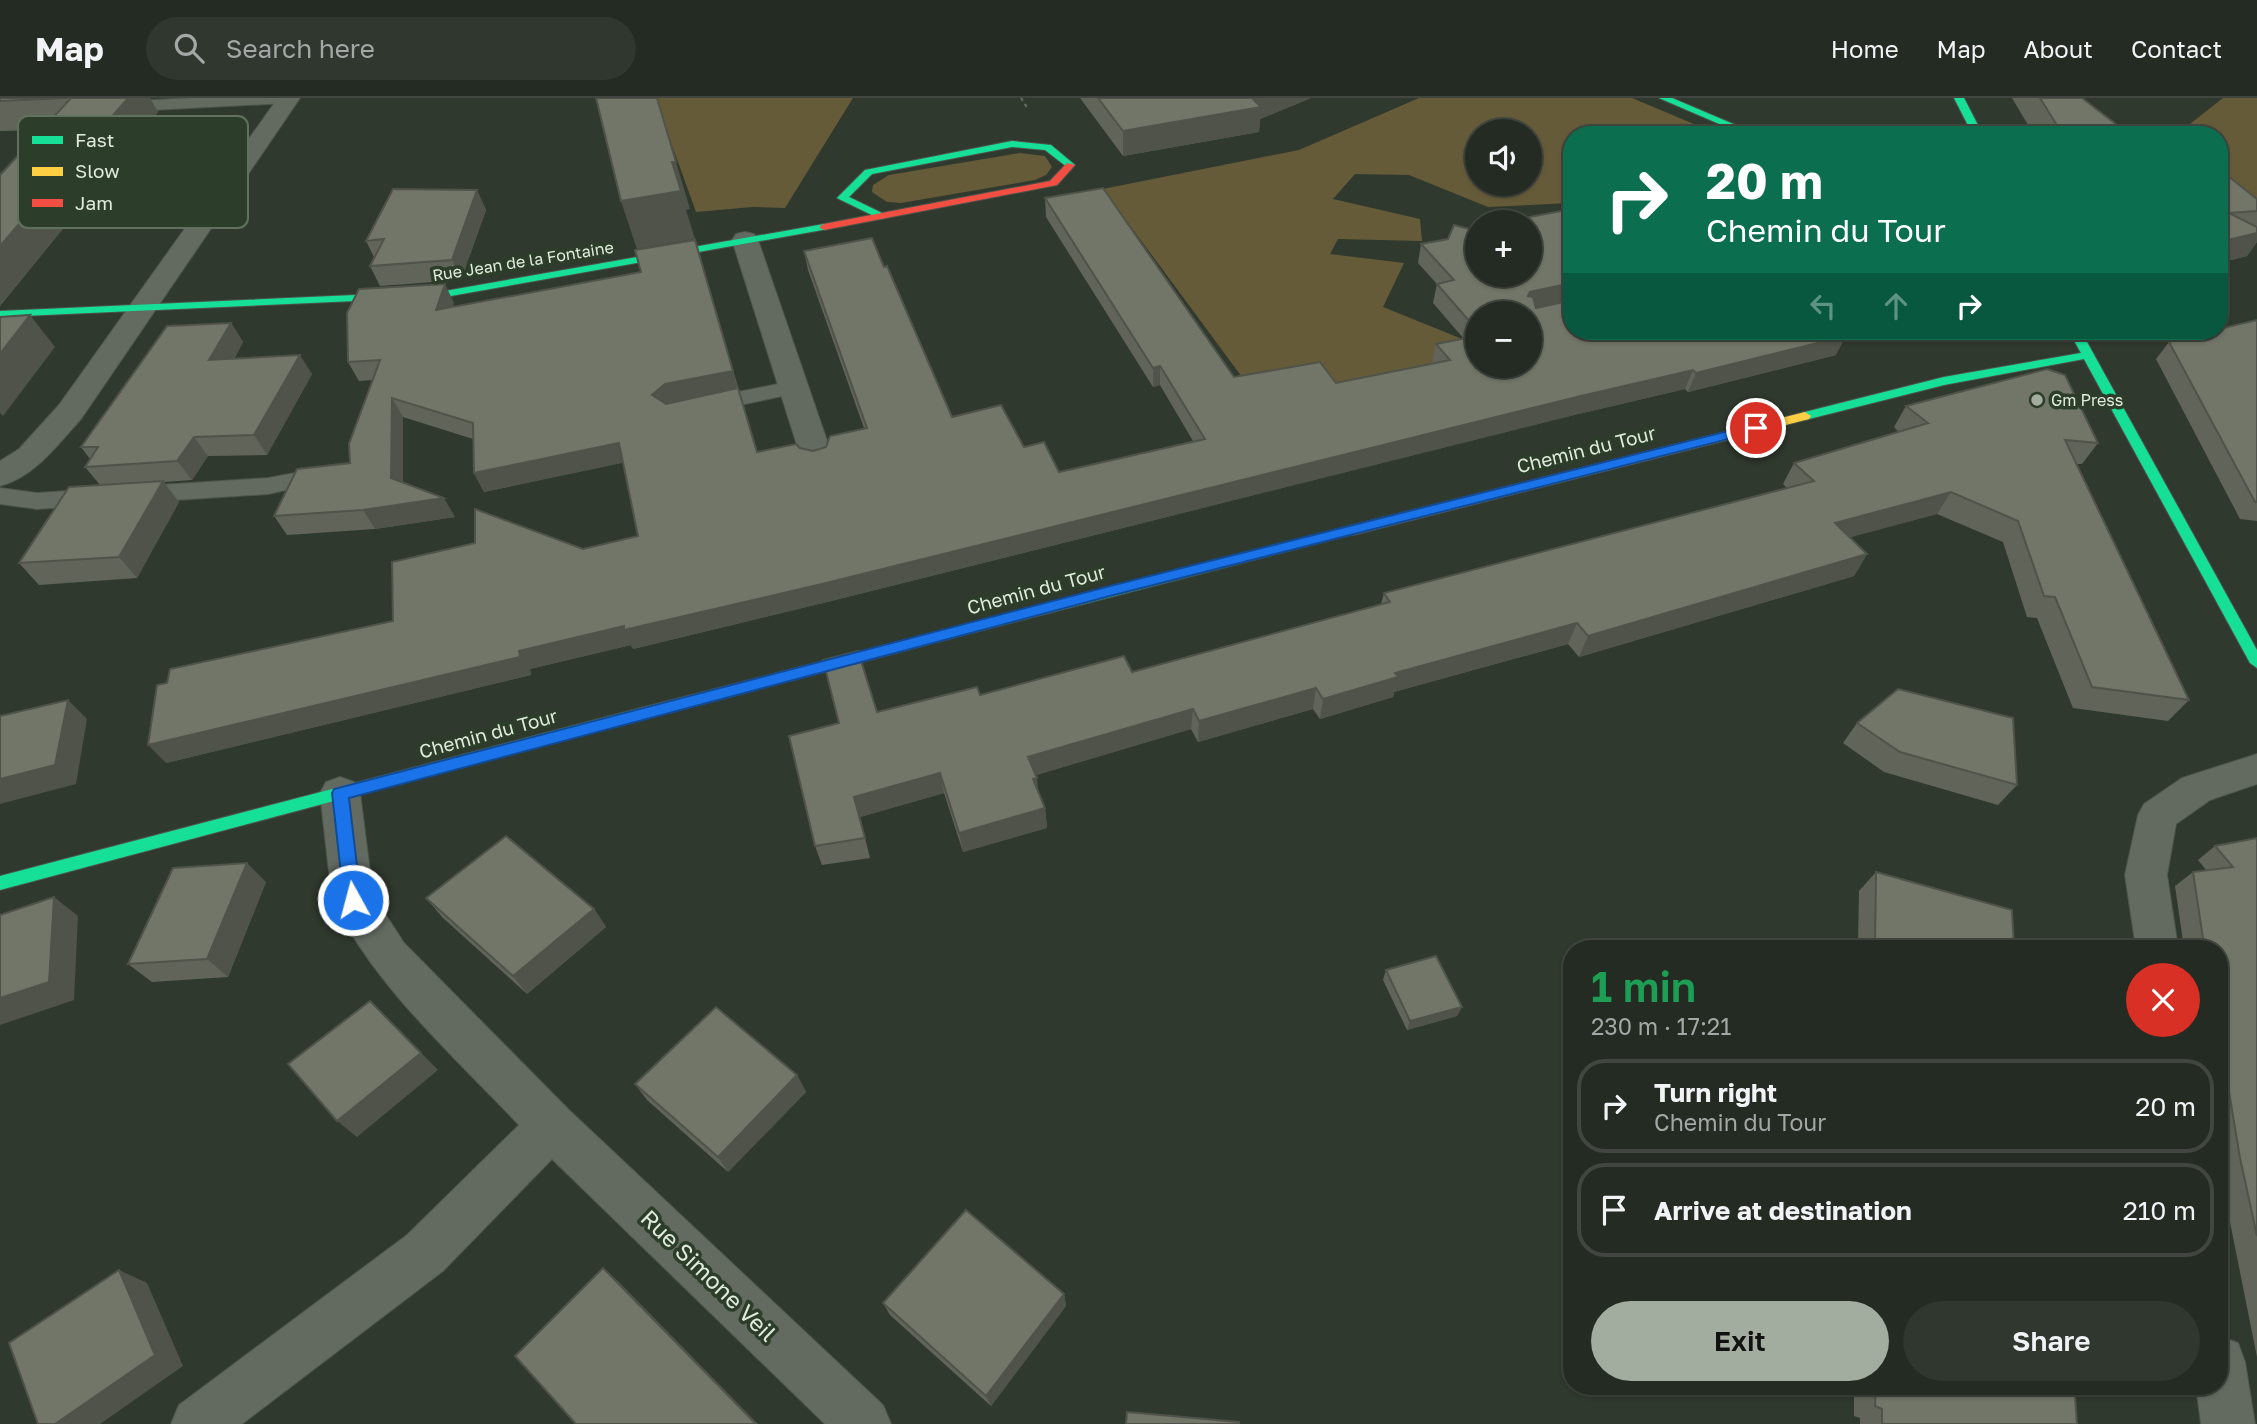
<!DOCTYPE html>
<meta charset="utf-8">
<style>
body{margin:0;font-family:"Golos Text",sans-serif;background:#30372f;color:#f1f3f6;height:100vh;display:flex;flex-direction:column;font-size:26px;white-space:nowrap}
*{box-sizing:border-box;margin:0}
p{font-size:23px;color:#a3a7a5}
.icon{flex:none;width:38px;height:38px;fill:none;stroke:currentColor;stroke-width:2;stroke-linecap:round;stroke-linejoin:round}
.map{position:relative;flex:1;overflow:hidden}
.panel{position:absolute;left:1563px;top:842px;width:665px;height:455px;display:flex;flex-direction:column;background:#242b22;border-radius:28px;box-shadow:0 2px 5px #0004,0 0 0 2px #414740}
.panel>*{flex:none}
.guide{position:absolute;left:1563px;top:28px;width:665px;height:214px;border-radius:28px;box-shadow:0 2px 5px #0004,0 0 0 2px #414740;background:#0b6e4f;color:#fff;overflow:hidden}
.fabs{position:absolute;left:1465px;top:21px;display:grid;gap:14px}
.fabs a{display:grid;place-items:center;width:77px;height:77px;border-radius:50%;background:#242b22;box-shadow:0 2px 5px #0004,0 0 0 2px #414740;font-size:35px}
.pin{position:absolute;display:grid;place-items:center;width:60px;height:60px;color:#fff;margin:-30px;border:4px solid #fff;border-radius:50%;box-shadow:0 2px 7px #0007}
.me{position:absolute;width:77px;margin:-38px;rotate:353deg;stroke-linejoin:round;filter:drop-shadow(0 0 5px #0008)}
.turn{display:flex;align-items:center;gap:24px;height:147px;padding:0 28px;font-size:32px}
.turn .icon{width:91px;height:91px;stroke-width:2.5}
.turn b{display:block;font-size:49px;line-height:60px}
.lanes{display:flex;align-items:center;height:66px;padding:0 28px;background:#0003;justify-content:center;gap:35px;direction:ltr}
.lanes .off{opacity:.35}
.round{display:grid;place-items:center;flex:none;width:74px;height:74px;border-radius:37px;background:#30372f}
.summary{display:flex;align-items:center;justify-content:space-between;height:119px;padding:0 28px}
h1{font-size:42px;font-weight:600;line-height:52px;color:#1e9e55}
.primary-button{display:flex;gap:14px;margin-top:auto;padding:14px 28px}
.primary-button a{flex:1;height:80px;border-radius:42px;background:#a2ada0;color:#111;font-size:28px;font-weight:600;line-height:80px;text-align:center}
.primary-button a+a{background:#30372f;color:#f1f3f6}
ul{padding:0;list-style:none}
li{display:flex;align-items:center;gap:21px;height:94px;margin:0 14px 10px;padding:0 14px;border:4px solid #414740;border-radius:28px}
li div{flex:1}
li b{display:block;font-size:26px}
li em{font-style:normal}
header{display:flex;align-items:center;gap:42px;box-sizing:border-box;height:98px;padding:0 35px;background:#242b22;border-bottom:2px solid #414740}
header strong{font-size:33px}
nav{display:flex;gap:38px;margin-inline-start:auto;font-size:24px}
.search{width:490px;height:63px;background:#30372f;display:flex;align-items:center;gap:18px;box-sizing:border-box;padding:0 24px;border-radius:38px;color:#a3a7a5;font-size:26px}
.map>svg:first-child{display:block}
.green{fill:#665b39;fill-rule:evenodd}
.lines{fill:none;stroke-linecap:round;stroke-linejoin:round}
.lane-casing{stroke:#4d544b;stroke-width:2}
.street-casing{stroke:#4d544b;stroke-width:2}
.fast-casing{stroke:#4d544b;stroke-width:2}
.slow-casing{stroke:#4d544b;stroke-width:2}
.jam-casing{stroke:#4d544b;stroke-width:2}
.path{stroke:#60665e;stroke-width:2.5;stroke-dasharray:3.5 3.5;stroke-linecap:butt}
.lane{fill:#636b61;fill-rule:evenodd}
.street{fill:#636b61;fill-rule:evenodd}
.fast{fill:#16e098;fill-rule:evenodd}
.slow{fill:#ffcf43;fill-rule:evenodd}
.jam{fill:#f24e42;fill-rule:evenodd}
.wall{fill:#616559;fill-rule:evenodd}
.shaded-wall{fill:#4f5349}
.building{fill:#717668;stroke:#4f5349;stroke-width:2}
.route{fill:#1a73e8;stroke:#114b97;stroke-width:2}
.poi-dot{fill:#a2ada0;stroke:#2c3d29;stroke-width:2.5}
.labels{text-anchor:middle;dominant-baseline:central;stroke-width:7;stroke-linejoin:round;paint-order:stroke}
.far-street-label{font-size:16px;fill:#e0ebde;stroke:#2c3d29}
.far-poi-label{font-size:16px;fill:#e0ebde;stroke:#2c3d29;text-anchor:start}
.street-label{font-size:19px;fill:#e0ebde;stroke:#2c3d29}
.near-street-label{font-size:23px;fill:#e0ebde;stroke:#2c3d29}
.key{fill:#2c3d29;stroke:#62715f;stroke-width:2}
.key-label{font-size:19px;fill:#e0ebde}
</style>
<header>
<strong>Map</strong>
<div class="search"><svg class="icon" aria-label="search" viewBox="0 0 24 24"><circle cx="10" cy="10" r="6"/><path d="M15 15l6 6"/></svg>Search here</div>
<nav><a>Home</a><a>Map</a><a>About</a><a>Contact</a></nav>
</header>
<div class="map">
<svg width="2257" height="1326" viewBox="0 0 2257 1326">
<rect width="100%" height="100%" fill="#30392e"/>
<g class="green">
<path d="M655,0H853L785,110L752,109L696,114Z"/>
<path d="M1419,0H1632L1720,37H1572L1571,105L1488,109L1409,77L1355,76L1333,101L1420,121L1422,143L1338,141L1330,156L1404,165L1383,209L1477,247V260L1259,302L1103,91L1299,52ZM1477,33H1530V86H1477Z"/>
<path d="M2223,0H2257V110L2219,112V37H2176Z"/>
<path d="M1020,55L1045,58L1052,69L1046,77L1035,82L901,105L887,104L872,94L873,87L889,77Z"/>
</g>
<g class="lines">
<defs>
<g id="lane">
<path d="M192,0H295L287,5L115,14L107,9L115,4Z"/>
<path d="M793,283L804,289L801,294L703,315L692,308L703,301Z"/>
<path d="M328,369L336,371L339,376L336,381L268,396L37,411L0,406V390L37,395L268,380Z"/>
</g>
<g id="street">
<path d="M278,0H300L81,321C58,346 35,379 0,388V363L19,351L59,307Z"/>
<path d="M745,134L754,136L758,142L833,360L828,367L817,370L806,367L801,360L732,142L736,136Z"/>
<path d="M2257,656V686L2210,702L2176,726L2167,777L2178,850H2136L2125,777L2138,717L2144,706L2182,680Z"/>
<path d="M340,679L354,684L360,695L373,797L404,845L569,1012L883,1307L891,1326H825L552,1061L443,1173L242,1326H171L179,1307L407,1137L519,1027C453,957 375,889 332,801L320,695L326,684Z"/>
<path d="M2219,1238L2238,1245L2245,1264L2255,1326H2201L2196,1288H2219Z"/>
</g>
<g id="fast">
<path d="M1659,0H1672L1759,37H1745Z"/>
<path d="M1954,0H1964L1983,37H1973Z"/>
<path d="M1012,43L1051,47L1075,67L1067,69L1045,52L1012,49L872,76L849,99L884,116V120L880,121L837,100L865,72Z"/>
<path d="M824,126L828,127V131L445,199L0,219V213L445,193Z"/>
<path d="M2072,233L2082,235L2257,552V570L2250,565L2084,261L1944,287L1805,322L1799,318L1801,315L1944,279L2081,255L2070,235Z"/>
<path d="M1353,427L1358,429L1360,432L1358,435L925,547L918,542L925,537Z"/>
<path d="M641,610L646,612L649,616L646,620L0,792V778Z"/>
</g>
<g id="slow">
<path d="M1805,314L1811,318L1809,321L1353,437L1346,432L1353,427Z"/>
<path d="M925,537L932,542L930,546L641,622L633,616L641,610Z"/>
</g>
<path id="jam" d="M1067,65L1075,67L1057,87L824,132L819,129L824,126L1050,83Z"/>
</defs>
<use href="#lane" class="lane-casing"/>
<use href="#street" class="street-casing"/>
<use href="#fast" class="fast-casing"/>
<use href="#slow" class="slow-casing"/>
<use href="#jam" class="jam-casing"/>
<path class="path" d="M1021,0L1028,11"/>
<use href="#lane" class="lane"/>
<use href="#street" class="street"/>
<use href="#fast" class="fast"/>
<use href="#slow" class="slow"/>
<use href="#jam" class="jam"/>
</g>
<g class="wall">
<path d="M0,0H150L158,14L0,208V77L42,32L0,33Z"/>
<path d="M1080,0H1311L1260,21L1259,34L1123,58Z"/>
<path d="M2012,0H2082L2130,37H2034Z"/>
<path d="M2219,74L2257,101V144L2247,158L2219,165Z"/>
<path d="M477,92L486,112L461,182L380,188L370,168L374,159L366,143Z"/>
<path d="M1045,100L1234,279L1336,285L1432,266L1436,246L1464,241L1433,205L1437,186L1418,165L1421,146L1572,233L1836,257L1688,294L1685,291L1574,317L827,504L633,551L631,547L530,571L531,577L166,665L393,523L583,451L638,438L623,364L484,394L474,375L473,341L403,319V384L455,419L375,431L287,437L274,418L350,365L373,282L359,283L348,264L454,205L452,209L641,174L695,142L757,354L800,350L813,353L826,349L864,330L808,172L804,153L952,319L1024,349L1059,374L1193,343L1160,287L1153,289L1046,119ZM1477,215L1530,268H1477Z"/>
<path d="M2257,222V423L2240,421L2156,261L2169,244Z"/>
<path d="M231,225L243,244L234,261L312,276L267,357L208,358L192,382L164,384L179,404L137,480L39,487L19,465L100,387L85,369L90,361L81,349Z"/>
<path d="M1906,308L2098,345L2082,366H2077L2189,602L2168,623L2073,610L2037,520L2027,519L2003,444L1937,416L1849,439L1867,456L1854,478L1579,559L1568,546L1394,594L1393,599L1320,621L1313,611L1198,644L1191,631L1036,677L1038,695L1045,710L1047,730L963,754L944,695L860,719L870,760L822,767L815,748L877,614L980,597L1132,574L1381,506L1384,495L1787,390L1783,386L1794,365L1899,334L1894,329Z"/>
<path d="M1857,625L2017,687L1998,707L1884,674L1843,645Z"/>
<path d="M2257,740V1259L2219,1069V850H2184L2175,788L2193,774L2206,772L2198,762L2215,748Z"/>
<path d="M1876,774L2014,850H1858L1859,793Z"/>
<path d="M266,784L228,879L152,884L128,866Z"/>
<path d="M426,800L594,811L606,829L527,896L442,819Z"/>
<path d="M1386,872L1462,909L1457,918L1407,932L1383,882Z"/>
<path d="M797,977L806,994L728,1074L647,1002L635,986Z"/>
<path d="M1064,1196L1066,1208L991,1308L890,1217L883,1205Z"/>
<path d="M1854,1288H2049L2077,1326H1860V1320L1854,1318Z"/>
</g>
<g class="shaded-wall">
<path d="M128,0H150L158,14L0,208V148Z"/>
<path d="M1254,0H1311L1260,21L1259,34L1123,58V33Z"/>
<path d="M672,64H676L690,111L686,112L695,141L637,151L621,103Z"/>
<path d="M477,92L486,112L461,182L452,162Z"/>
<path d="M2257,135V144L2247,158L2219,165V144Z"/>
<path d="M1572,185V202L1524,212L1530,194Z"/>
<path d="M445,186L454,205L445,231L436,212Z"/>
<path d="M30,217L55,249L3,318L0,315V256Z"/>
<path d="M231,225L243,244L222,281L209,262Z"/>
<path d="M1846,238L1836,257L1688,294L1696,275Z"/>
<path d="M300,257L312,276L267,357L254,337Z"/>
<path d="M1160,268V287L1153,289V270Z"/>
<path d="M1693,272L1685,291L1574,317L827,504L633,551L631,547L530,571L531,577L166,665L148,647L519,553L1581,298Z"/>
<path d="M733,273L738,292L659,316L652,297L665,286Z"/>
<path d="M392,300L403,319V399L391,380Z"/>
<path d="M194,339L208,358L192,382L177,363Z"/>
<path d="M619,345L627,364L484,394L474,375Z"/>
<path d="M163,383L179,404L137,480L119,459Z"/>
<path d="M1951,394L1937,416L1822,447L1835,425Z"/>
<path d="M444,400L455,419L375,431L363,412Z"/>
<path d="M1867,456L1854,478L1579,559L1588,538Z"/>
<path d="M1577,525L1568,546L1394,594L1393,599L1320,621L1323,601L1395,575Z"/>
<path d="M1316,590L1313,611L1198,644L1199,623Z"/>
<path d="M68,602L87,621L76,686L0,706V681Z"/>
<path d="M1193,611L1191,631L1030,679L1028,659Z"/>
<path d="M940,675L944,695L860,719L870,760L854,699Z"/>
<path d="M1037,680L1039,700L1033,681Z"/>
<path d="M1045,710L1047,730L963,754L959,735Z"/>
<path d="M247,765L266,784L228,879L207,861Z"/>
<path d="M54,799L78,818L74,902L0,927V900Z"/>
<path d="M594,811L606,829L527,896L513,878Z"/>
<path d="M370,903L438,972L357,1039L337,1023Z"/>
<path d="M1462,909L1457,918L1407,932L1410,923Z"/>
<path d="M797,977L806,994L728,1074L718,1059Z"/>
<path d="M603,1170L618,1183L758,1326H756Z"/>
<path d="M119,1172L147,1185L183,1268L100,1326H55Z"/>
<path d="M1064,1196L1066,1208L991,1308L986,1298Z"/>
</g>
<g class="building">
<path d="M0,0H68L0,3Z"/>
<path d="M71,0H128L0,148V77Z"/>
<path d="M596,0H657L676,64H672L681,93L621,103Z"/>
<path d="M1098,0H1254L1253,1L1261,9L1123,33Z"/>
<path d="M2040,0H2082L2130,37H2063Z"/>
<path d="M2219,74H2223L2257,101V113L2229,115L2257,129V135L2219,144Z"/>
<path d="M1103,90L1234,279L1320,264L1336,285L1450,262L1436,246L1477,238V268H1530V215H1477V232L1437,186L1454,182L1421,146L1448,141L1454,127L1469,131L1477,129V177H1530V124H1503L1572,111V185L1530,194L1528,198L1533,199L1536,210L1572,202V233H1839L1846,238L1696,275L1693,272L1581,298L822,486L624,532V528L519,553L520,559L148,647L157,587L167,585L170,571L393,523L392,464L475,445V411L583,451L638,438L619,345L474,375L473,325L392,300L391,380L444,400L363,412L274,418L297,371L350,365L349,346L380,262L348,264L347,215L359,191L445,186L436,212L641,174L635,152L695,142L733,273L665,286L652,297L666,306L738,290L757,354L796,346L800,350L813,353L826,349L830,338L867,330L804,153L872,140L884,169L887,168L952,319L1001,307L1024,349L1044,344L1059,374L1205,341L1160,268L1153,270L1045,100Z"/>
<path d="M393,91L477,92L452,162L370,168L384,141L366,143Z"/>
<path d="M30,217L0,256V219Z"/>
<path d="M2257,222V404H2255L2169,244L2213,233H2219V231Z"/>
<path d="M231,225L209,262L300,257L254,337L194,339L177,363L85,369L98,349H81L167,228Z"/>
<path d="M2047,271L2065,277L2098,345L2065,342L2189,602L2092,589L2055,499L2044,498L2018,423L1951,394L1835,425L1867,456L1588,538L1577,525L1395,575L1398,579L1323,601L1316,590L1199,623L1193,611L1028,659L1037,680L1033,681L1045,710L959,735L940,675L854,699L865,740L815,748L789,638L839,625L823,562L858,553L877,614L977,589L980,597L1124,558L1132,574L1390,504L1384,495L1814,383L1794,365L1928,325L1906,308Z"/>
<path d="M163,383L119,459L19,465L69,389Z"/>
<path d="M1898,591L2013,620L2017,687L1900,654L1857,625Z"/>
<path d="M68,602L55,667L0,681V618Z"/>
<path d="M506,738L594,811L513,878L426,800Z"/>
<path d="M2257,740V1138L2240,1060L2219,934V850H2208L2207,846L2204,847L2193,774L2233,769L2215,748Z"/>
<path d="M247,765L207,861L128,866L173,770Z"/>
<path d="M1876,774L2012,812L2014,850H1875Z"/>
<path d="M54,799L49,884L0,900V817Z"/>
<path d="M1436,858L1462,909L1410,923L1386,872Z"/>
<path d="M370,903L421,955L337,1023L288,966Z"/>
<path d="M716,909L797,977L718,1059L635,986Z"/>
<path d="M966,1112L1064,1196L986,1298L883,1205Z"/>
<path d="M603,1170L756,1326H576L515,1258Z"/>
<path d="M119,1172L155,1257L55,1326H38L9,1245Z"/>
<path d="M1876,1288H2049L2075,1298L2077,1326H1882V1311L1875,1308Z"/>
<path d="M1127,1314L1239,1324V1326H1126Z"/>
</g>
<path class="route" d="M1756,326L1762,330L1760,333L1110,498L349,700L361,802L353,809L344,802L332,695L334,691L1110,488Z"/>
<circle class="poi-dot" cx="2037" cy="302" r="7"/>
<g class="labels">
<g class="far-street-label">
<text transform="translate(523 163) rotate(-9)">Rue Jean de la Fontaine</text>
</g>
<g class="far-poi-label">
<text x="2051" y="302">Gm Press</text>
</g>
<g class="street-label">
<text transform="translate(1586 351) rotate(-14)">Chemin du Tour</text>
<text transform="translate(1036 491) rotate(-15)">Chemin du Tour</text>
<text transform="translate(488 635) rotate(-15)">Chemin du Tour</text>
</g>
<g class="near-street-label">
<text transform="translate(709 1177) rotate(44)">Rue Simone Veil</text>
</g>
</g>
<rect x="18" y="18" width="230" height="112" rx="10" class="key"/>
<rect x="32" y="38" width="31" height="8" fill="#16e098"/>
<rect x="32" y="69" width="31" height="9" fill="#ffcf43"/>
<rect x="32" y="101" width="31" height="8" fill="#f24e42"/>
<g class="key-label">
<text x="75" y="49">Fast</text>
<text x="75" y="80">Slow</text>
<text x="75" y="112">Jam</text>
</g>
</svg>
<div class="fabs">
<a><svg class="icon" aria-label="sound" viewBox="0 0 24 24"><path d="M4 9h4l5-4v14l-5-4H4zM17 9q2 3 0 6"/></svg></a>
<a>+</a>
<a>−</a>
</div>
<div class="pin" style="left:1756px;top:330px;background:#d93025"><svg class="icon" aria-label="arrive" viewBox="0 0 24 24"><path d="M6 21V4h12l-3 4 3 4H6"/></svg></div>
<svg class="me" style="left:353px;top:802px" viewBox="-20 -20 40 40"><circle r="17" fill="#1a73e8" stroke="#fff" stroke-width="3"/><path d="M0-11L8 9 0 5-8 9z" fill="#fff"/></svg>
<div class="guide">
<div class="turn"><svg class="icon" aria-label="right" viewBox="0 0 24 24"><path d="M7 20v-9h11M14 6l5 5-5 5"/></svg><div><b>20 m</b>Chemin du Tour</div></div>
<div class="lanes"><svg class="icon off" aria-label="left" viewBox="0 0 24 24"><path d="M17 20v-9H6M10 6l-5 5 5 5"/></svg><svg class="icon off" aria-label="ahead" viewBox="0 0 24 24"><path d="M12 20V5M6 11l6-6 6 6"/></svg><svg class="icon" aria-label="right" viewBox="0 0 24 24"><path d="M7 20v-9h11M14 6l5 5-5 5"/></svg></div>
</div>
<section class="panel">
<div class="summary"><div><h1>1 min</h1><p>230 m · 17:21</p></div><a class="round" style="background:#d93025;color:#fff"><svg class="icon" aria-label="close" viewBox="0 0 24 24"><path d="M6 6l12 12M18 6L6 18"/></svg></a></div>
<ul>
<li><svg class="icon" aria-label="right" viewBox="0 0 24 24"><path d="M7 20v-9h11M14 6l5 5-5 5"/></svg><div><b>Turn right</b><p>Chemin du Tour</p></div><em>20 m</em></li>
<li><svg class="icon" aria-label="arrive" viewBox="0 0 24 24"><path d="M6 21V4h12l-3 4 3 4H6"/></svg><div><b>Arrive at destination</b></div><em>210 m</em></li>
</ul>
<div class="primary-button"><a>Exit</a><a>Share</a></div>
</section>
</div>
